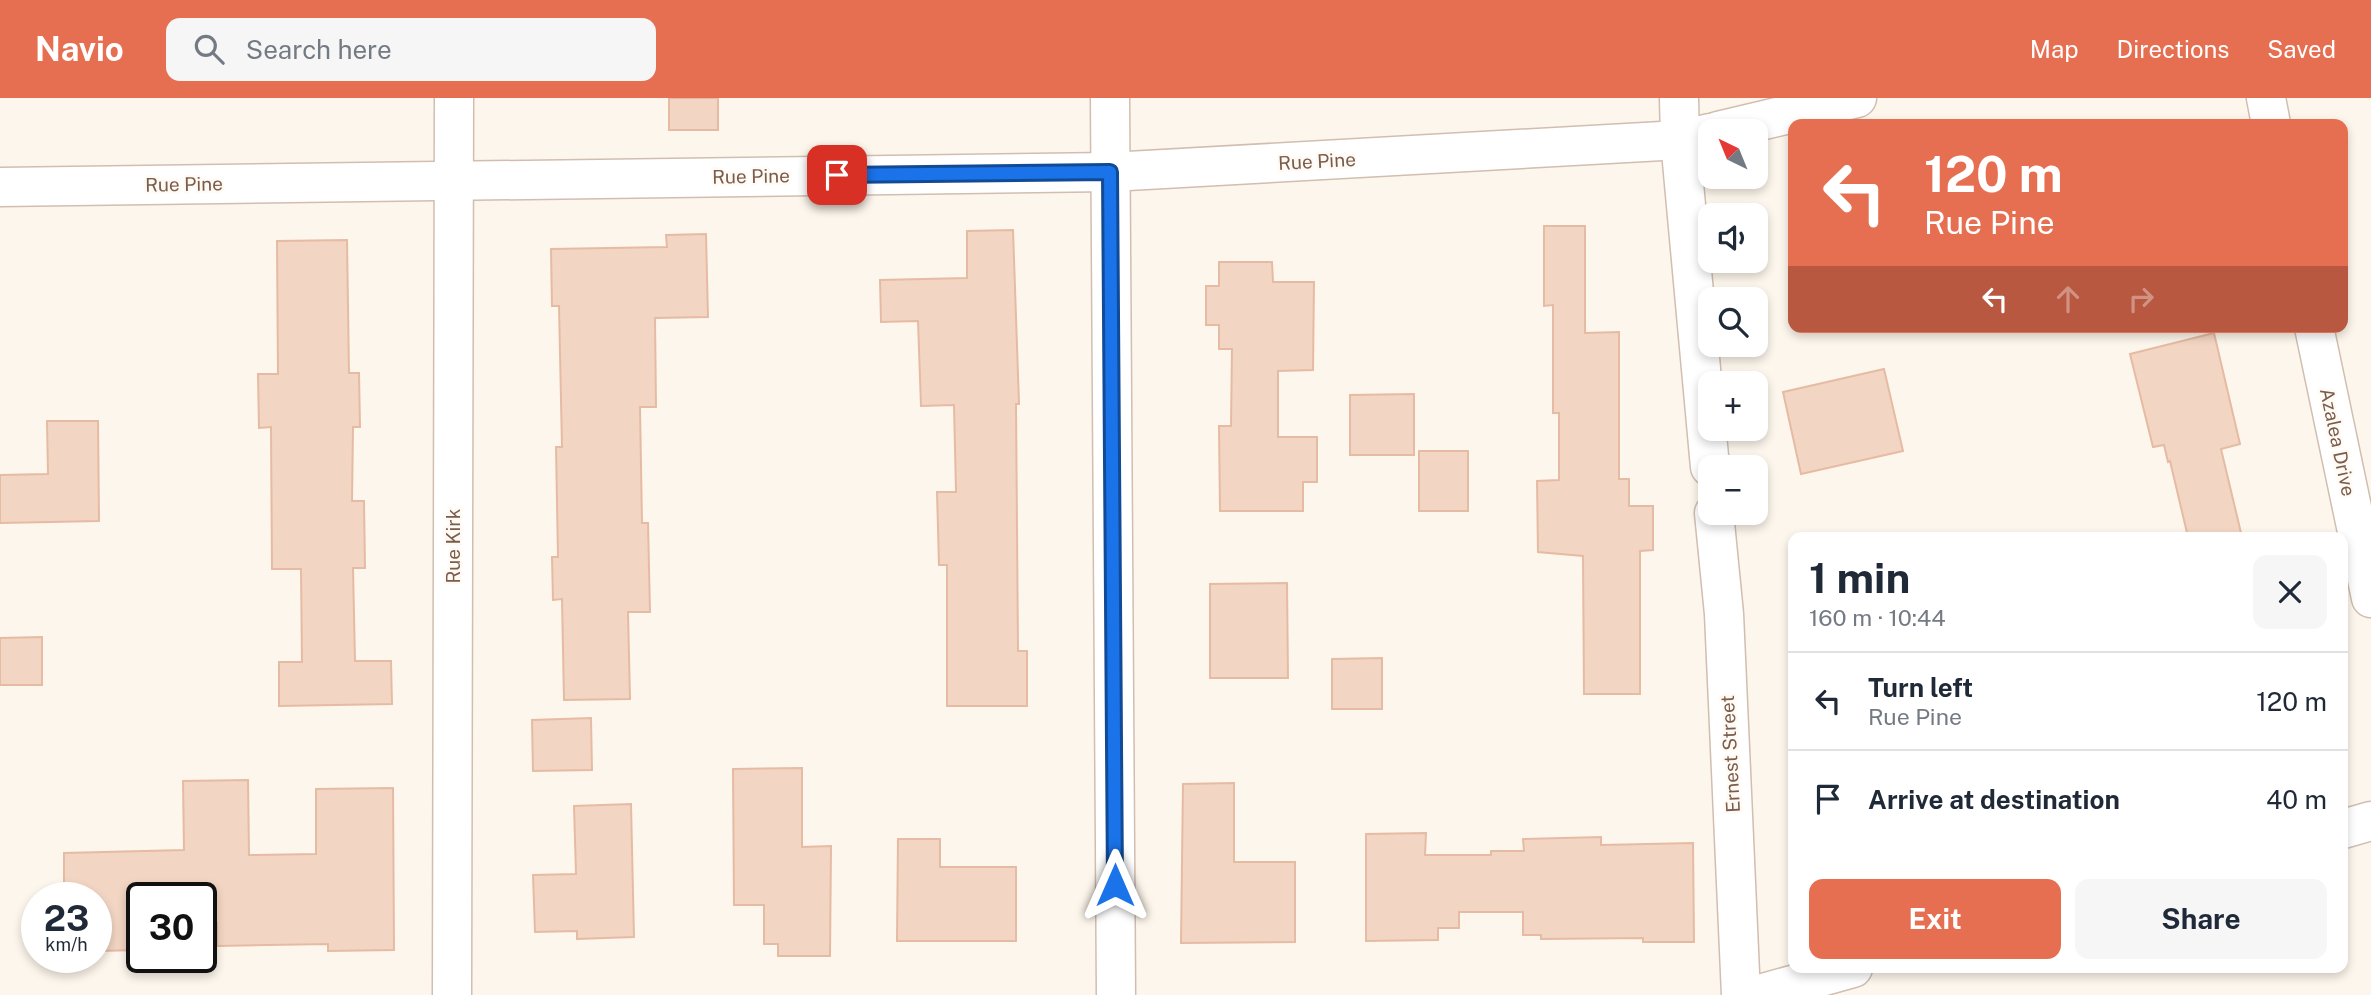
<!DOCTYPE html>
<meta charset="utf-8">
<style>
body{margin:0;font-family:"Public Sans",sans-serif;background:#f6f6f7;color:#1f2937;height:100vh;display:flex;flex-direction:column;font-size:26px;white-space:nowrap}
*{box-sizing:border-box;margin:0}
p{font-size:23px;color:#747a83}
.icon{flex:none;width:38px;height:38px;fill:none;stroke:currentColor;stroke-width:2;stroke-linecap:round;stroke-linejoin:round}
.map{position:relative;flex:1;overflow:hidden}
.sheet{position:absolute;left:1788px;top:434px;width:560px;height:441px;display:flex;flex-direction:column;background:#fff;border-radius:14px;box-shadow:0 4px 10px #0003}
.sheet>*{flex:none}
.top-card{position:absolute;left:1788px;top:21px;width:560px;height:214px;border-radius:14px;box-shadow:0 4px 10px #0003;background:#e76f51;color:#fff;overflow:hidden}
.needle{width:46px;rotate:317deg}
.controls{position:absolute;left:1698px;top:21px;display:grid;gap:14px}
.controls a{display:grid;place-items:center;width:70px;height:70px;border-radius:14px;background:#fff;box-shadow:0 4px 10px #0003;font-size:35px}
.speed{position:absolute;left:21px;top:784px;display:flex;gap:14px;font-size:35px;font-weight:700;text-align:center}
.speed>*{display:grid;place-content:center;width:91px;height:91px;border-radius:50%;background:#fff;box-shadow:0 4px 10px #0003;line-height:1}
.speed small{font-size:18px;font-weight:400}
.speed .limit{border:4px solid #111;border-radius:10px;background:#fff;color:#111}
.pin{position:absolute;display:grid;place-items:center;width:60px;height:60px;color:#fff;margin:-30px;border-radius:14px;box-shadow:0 4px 10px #0006}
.me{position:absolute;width:77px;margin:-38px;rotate:0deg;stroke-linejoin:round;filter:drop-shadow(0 0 5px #0008)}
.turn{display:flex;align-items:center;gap:24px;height:147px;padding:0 21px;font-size:32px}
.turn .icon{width:91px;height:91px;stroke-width:2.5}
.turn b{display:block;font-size:49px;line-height:60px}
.lanes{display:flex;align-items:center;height:66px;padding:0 21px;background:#0003;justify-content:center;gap:35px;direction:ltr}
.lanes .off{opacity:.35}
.round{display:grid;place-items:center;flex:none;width:74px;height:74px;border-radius:14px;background:#f6f6f7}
.headline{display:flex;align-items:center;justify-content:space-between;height:119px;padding:0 21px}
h1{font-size:42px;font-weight:700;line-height:52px}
.cta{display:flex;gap:14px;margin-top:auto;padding:14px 21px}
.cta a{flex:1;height:80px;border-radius:14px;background:#e76f51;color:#fff;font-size:28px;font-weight:700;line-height:80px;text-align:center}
.cta a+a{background:#f6f6f7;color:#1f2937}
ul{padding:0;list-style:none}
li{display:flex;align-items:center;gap:21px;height:98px;padding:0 21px;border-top:2px solid #e0e1e3}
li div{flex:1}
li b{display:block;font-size:26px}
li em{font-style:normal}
header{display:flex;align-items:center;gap:42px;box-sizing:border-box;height:98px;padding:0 35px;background:#e76f51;color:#fff}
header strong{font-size:33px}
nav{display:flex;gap:38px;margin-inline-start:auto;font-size:24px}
.search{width:490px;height:63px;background:#f6f6f7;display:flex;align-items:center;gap:18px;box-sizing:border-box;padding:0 24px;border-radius:14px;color:#747a83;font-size:26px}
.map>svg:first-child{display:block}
.building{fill:#f3d5c3;stroke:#e6bba3;stroke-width:2}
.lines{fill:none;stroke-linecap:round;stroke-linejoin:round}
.minor-casing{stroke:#d1beb0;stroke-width:41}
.minor{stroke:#fff;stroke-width:38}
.route-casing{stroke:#114b97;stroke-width:18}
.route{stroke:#1a73e8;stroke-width:12}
.labels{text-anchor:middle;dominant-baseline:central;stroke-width:5;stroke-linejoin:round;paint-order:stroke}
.street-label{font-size:19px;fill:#7a5c4d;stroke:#fffaf3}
</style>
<header>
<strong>Navio</strong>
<div class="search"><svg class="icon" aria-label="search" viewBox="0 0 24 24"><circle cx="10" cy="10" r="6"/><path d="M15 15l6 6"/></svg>Search here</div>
<nav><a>Map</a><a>Directions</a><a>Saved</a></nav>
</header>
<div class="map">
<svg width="2371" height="897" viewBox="0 0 2371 897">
<rect width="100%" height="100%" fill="#fdf6ec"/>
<g class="building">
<rect x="669" y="0" width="49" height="32"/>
<path d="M1544,128H1585V235L1619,234V381H1629V408H1653V452L1640,453V596H1584L1583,458L1538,454L1537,383L1559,382V315H1553V207L1544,208Z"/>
<path d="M1013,132L1019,306H1016L1018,553H1027V608H947V467H939L937,394H956L954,307L921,308L918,223L881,224L880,182L967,180V133Z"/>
<path d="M706,136L708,219L655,220L656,309H640L642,425H648L650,514H628L630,601L564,602L562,501L553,502L552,459H558L556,349H562L559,208H552L551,151L667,149L666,137Z"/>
<path d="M347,142L349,275H359L360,329H353L352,403H364L365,470H353L355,563H391L392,606L279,608V564H302L301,471H272L271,329L259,330L258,276H278L277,143Z"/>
<path d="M1219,164H1272L1273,184H1314L1313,272L1278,273V339H1317V384H1303V413H1220L1219,328H1231L1232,251H1219V227H1206V188H1219Z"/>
<path d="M2214,235L2240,346L2221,351L2242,439H2188L2170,363L2168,364L2164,347L2153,349L2130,256Z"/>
<path d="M1884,271L1903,353L1801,376L1783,294Z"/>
<path d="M1414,296V357H1350V297Z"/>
<path d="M47,323H98L99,423L0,425V377L48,376Z"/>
<rect x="1419" y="353" width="49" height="60"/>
<path d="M1287,485L1288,580H1210V486Z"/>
<path d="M42,539V587H0V540Z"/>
<path d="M1382,560V611H1332V561Z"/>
<path d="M591,620L592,672L533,673L532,622Z"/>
<path d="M802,670V749L831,748L830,858H778V846H764V807H734L733,671Z"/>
<path d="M248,682L249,757L316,756V691L393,690L394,852L328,853V846L217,848V825H201V800H142V852L96,853V800H64V755L184,752L183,683Z"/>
<path d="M1234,685V764H1295V844L1181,845L1183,686Z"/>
<path d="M631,706L634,839L577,841V833L535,834L533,777L576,776L574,708Z"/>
<path d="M1426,735L1425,757H1491V753H1524L1523,741L1601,739V747L1693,745L1694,844H1643V840L1541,841V837H1523V814H1459V830H1438V842L1366,843V736Z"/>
<path d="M898,741H940V769H1016V843H897Z"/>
</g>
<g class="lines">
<defs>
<g id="minor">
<path d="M1110,0L1116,897"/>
<path d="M1679,0L1680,42L1710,369"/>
<path d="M2266,0L2271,26"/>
<path d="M1718,33L1857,0"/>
<path d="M0,89L1110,74L1680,42L1710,35"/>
<path d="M2314,229L2371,500"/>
<path d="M1714,415L1724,516L1741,897"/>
<path d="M2343,731L2371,723"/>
<path d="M452,897L454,0"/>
<path d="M1756,897L1853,870"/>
</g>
</defs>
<use href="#minor" class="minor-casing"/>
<use href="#minor" class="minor"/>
</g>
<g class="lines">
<defs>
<path id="route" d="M837,77L1110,74L1115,787"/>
</defs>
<use href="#route" class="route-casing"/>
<use href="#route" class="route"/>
</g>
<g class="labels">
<g class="street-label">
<text transform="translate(1317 63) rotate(-3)">Rue Pine</text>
<text transform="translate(751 78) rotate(-1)">Rue Pine</text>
<text transform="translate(184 86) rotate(-1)">Rue Pine</text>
<text transform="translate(2338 344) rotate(78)">Azalea Drive</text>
<text transform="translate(453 448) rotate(-90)">Rue Kirk</text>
<text transform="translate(1730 656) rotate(-93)">Ernest Street</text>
</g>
</g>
</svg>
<div class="controls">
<a><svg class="needle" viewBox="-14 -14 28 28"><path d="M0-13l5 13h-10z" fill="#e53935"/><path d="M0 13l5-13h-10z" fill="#747a83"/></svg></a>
<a><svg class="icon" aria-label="sound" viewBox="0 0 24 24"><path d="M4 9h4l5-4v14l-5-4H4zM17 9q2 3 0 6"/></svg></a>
<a><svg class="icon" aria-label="search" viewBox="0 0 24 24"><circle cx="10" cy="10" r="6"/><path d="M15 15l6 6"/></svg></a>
<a>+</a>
<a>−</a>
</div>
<div class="speed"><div>23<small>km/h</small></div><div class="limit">30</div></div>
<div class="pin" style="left:837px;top:77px;background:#d93025"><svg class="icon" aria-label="arrive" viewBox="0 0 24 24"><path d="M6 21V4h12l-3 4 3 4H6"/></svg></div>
<svg class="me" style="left:1115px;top:787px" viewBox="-20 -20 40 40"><path d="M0-17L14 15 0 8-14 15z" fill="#1a73e8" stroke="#fff" stroke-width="4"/></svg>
<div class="top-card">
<div class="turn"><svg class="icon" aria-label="left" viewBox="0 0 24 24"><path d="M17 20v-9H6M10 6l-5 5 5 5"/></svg><div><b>120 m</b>Rue Pine</div></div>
<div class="lanes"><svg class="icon" aria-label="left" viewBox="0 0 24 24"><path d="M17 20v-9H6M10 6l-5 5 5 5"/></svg><svg class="icon off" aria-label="ahead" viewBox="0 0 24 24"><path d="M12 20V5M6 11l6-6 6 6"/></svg><svg class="icon off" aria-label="right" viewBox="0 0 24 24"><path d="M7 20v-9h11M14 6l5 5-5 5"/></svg></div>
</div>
<section class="sheet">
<div class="headline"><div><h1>1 min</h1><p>160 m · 10:44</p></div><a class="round"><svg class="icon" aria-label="close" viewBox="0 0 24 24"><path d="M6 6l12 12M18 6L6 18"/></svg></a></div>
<ul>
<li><svg class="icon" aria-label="left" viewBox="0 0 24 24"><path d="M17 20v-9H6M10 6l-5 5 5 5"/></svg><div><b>Turn left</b><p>Rue Pine</p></div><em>120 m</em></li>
<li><svg class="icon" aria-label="arrive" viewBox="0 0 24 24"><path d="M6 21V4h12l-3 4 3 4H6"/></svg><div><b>Arrive at destination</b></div><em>40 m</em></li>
</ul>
<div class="cta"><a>Exit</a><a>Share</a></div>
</section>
</div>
